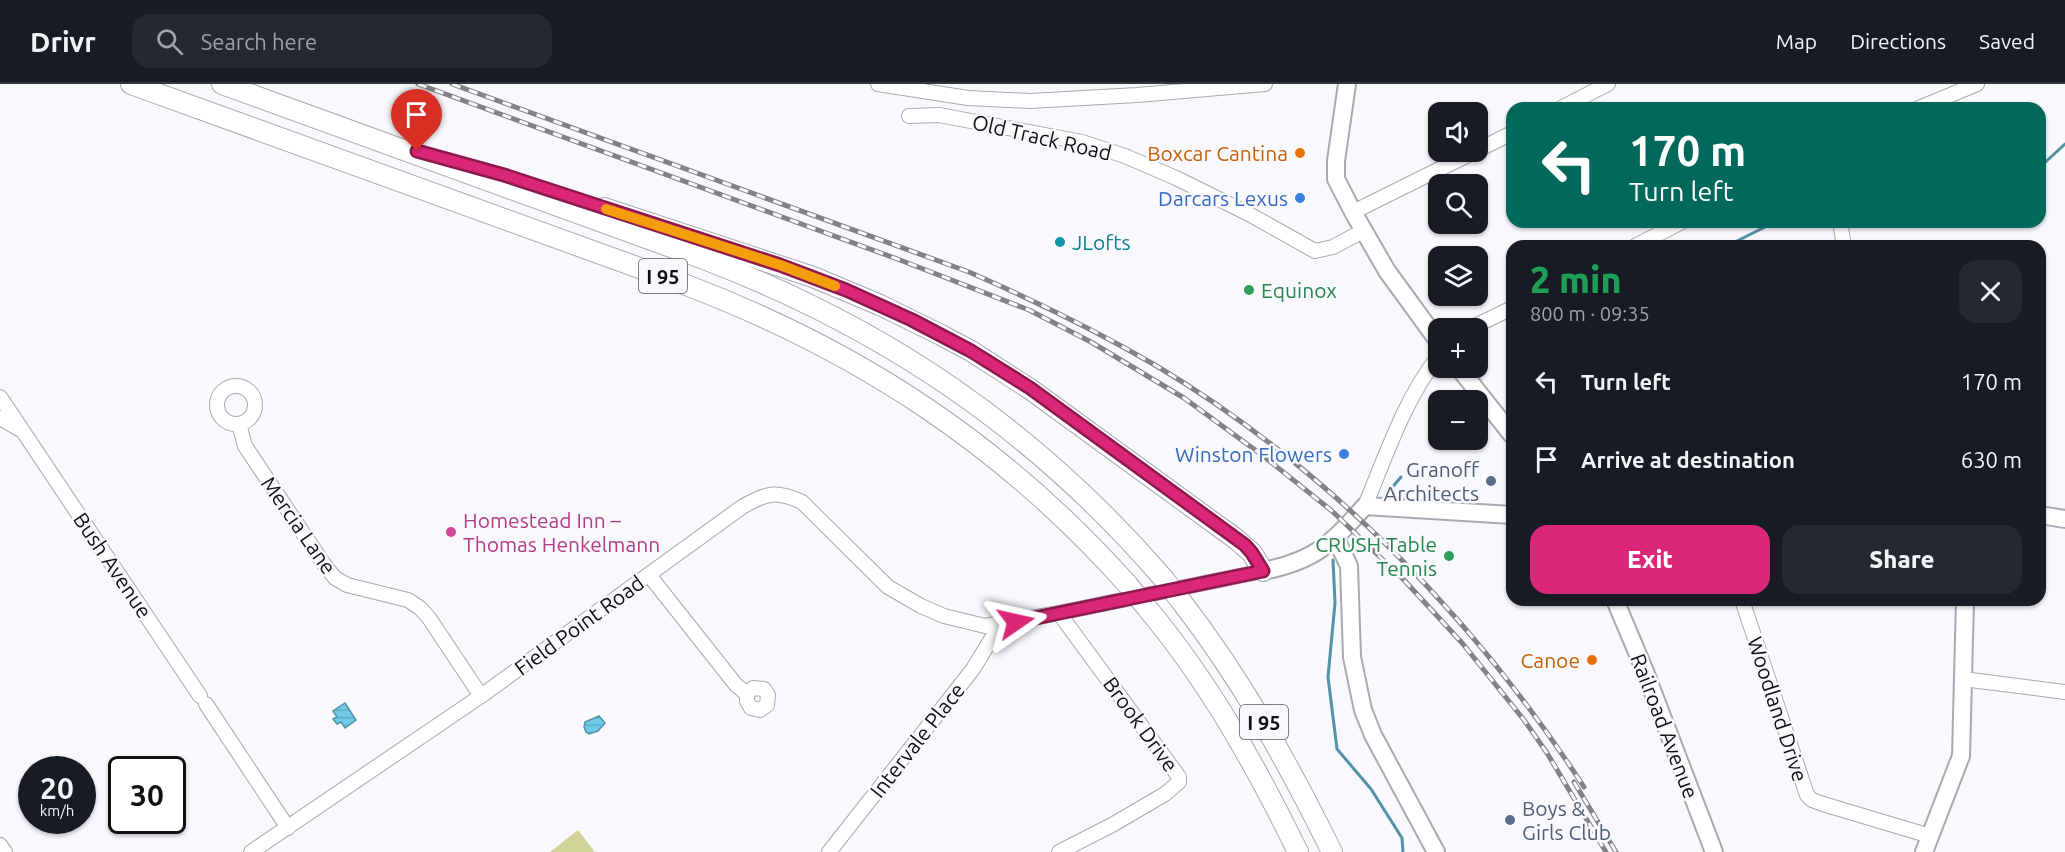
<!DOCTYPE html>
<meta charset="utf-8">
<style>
body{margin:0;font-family:Ubuntu,sans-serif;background:#242831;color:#f1f3f6;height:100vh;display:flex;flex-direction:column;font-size:22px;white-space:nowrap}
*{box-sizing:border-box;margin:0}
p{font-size:20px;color:#9ea1a6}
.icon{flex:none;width:33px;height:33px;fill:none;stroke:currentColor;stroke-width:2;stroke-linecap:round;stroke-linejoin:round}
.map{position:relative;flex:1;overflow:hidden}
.drawer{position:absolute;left:1506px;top:156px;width:540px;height:366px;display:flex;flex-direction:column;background:#171b24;border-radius:18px;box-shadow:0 2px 4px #0004}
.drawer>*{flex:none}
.banner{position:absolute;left:1506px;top:18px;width:540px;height:126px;border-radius:18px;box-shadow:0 2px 4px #0004;background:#00695c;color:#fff;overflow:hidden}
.controls{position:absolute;left:1428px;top:18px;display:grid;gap:12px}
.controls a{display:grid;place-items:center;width:60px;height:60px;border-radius:12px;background:#171b24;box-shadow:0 2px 4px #0004;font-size:30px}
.speed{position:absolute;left:18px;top:672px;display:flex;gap:12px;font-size:30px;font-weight:700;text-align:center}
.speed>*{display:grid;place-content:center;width:78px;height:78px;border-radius:50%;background:#171b24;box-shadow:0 2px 4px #0004;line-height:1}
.speed small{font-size:15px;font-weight:400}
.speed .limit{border:3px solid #111;border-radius:9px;background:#fff;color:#111}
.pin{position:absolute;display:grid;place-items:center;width:51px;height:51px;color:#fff;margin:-62px -26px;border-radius:50% 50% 50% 0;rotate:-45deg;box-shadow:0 0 6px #0007}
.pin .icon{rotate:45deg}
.me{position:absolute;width:66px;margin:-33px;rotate:79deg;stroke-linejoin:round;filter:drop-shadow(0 0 4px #0008)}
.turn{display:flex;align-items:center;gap:21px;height:126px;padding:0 24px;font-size:27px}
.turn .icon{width:78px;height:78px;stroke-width:2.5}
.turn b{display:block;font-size:42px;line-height:51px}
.round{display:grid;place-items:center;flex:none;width:63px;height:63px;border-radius:18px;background:#242831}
.overview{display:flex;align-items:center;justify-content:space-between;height:102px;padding:0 24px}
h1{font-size:36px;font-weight:800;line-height:45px;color:#1e9e55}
.cta{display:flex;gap:12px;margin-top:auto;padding:12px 24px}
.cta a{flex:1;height:69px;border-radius:18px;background:#db2777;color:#fff;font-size:24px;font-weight:800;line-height:69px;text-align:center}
.cta a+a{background:#242831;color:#f1f3f6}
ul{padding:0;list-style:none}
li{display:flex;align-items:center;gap:18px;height:78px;padding:0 24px}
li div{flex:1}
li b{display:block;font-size:22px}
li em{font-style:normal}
header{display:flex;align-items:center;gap:36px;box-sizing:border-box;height:84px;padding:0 30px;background:#171b24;border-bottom:2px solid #363941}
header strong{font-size:28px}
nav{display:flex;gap:33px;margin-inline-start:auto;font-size:21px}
.search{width:420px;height:54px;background:#242831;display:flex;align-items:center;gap:15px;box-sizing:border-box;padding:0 21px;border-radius:18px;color:#9ea1a6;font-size:22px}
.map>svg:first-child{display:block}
.green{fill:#cfd499}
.water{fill:url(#water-rules);stroke:#5293a7;stroke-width:1.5}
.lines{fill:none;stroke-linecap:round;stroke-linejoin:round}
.stream{stroke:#5293a7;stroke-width:3}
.minor-casing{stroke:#aaa9b2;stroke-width:16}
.major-casing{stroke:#aaa9b2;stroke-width:20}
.highway-casing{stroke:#aaa9b2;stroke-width:22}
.minor{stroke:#fff;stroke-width:14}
.major{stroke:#fff;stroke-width:16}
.highway{stroke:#fff;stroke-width:20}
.rail-casing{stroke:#838387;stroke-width:5}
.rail{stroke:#f8f8fd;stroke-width:3;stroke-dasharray:9;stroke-linecap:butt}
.highway-bridge-casing{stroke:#aaa9b2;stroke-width:22;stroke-linecap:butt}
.highway-bridge{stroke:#fff;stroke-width:20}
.route-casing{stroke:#8e194d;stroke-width:15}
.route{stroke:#db2777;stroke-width:10}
.slow{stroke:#f59e0b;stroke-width:10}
.food-dot{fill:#e8710a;stroke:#f8f8fd;stroke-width:2}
.shop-dot{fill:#3f7fe0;stroke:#f8f8fd;stroke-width:2}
.culture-dot{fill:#0f9aa8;stroke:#f8f8fd;stroke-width:2}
.leisure-dot{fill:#2e9e5b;stroke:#f8f8fd;stroke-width:2}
.service-dot{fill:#5c6f8a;stroke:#f8f8fd;stroke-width:2}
.hotel-dot{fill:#d1479c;stroke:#f8f8fd;stroke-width:2}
.labels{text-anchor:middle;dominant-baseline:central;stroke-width:5;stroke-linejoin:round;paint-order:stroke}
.shield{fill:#f8f8fd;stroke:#565659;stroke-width:1.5}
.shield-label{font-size:20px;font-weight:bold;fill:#101013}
.street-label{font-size:21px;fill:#101013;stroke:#f8f8fd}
.food-label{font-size:21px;fill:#c56008;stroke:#f8f8fd;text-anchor:end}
.shop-label{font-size:21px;fill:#366cbe;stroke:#f8f8fd;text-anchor:end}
.culture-label{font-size:21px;fill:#0d838f;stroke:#f8f8fd;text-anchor:start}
.leisure-label{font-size:21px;fill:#27864d;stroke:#f8f8fd;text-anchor:start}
.service-label{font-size:21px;fill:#4e5e75;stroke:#f8f8fd;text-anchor:end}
.hotel-label{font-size:21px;fill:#b23c85;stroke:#f8f8fd;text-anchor:start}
</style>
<header>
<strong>Drivr</strong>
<div class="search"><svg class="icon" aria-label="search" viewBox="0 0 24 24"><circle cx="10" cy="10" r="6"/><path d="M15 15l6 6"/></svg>Search here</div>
<nav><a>Map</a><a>Directions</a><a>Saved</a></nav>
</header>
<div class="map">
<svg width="2065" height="768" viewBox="0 0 2065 768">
<defs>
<pattern id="water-rules" width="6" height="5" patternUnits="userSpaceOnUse" patternTransform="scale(1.5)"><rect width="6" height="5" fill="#6fcbe7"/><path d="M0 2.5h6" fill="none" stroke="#5fadc5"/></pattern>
</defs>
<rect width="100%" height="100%" fill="#f8f8fd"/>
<path class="green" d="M578,746L595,768H550Z"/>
<g class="water">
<path d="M345,619L356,636L345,644L341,638L337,640L333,635L337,633L333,627Z"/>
<path d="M599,632L605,639L598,647L589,650L586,648L584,643L585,638Z"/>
</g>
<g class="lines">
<g class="stream">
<path d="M2040,83L2065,60"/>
<path d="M1727,162L1775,138"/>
<path d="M1384,413L1401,393"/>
<path d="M1333,476L1335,519L1328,593L1337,665L1371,705L1402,754L1403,768"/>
</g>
<defs>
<g id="minor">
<path d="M878,0L968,14L1030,17L1137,11L1265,0"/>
<path d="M1561,24L1608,0"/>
<path d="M1919,24L1977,0"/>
<path d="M909,32L939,31L1082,58L1125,72L1176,94L1249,130L1315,167L1333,163L1363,147"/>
<path d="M1478,66L1512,49"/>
<path d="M1353,128L1474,68"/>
<path d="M1840,138L1844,162"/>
<path d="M1635,162L1682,138"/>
<path d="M1471,244L1512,224"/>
<circle cx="236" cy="321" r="19"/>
<path d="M0,313L200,612"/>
<path d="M0,334L19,345"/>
<path d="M239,340L245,362L323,479L335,494L347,501L408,516L420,524L429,534L481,612"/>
<path d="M1365,422C1385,374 1405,314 1438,273"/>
<path d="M649,491L736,601L747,610V617L751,624L760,626L767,621L768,611L764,605L753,604L747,610"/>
<path d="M1742,516L1807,711L1812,716L1823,720L1930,752"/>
<path d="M1963,595L2065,608"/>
<path d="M206,620L288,744"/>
<path d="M0,761L5,768"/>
<path d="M251,768L481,612L742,423C766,409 776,406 802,418L888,503L921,522L944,532L985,542L1059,529L1263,487"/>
<path d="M829,768L973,585L1000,541"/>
<path d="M1059,768L1112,741L1165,710L1179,698V693L1059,529"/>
</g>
<g id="major">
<path d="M1347,0L1336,77V95L1353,128L1387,187L1438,257"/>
<path d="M1459,284L1512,351"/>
<path d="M2040,431L2065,435"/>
<path d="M1336,455L1349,482L1352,573L1363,626L1373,651L1436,768"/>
<path d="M1263,487C1315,477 1331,460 1365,422L1512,431"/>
<path d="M1615,516L1644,585L1714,768"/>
<path d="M1924,768L1961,672L1965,516"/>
</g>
<g id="highway">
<path d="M131,0L681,199C858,266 1002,360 1128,501"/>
<path d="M222,0L704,175C887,245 1035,346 1163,494"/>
<path d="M604,124L813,193L880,221L941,251L971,267L1030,305L1236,455L1252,469L1263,487"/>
<path d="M1181,517C1242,596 1288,679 1332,768"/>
<path d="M1147,524C1209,598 1256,682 1298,768"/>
</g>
</defs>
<use href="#minor" class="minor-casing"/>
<use href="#major" class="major-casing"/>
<use href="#highway" class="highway-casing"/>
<use href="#minor" class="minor"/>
<use href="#major" class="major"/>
<use href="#highway" class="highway"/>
<defs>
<g id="rail">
<path d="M418,0L900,176L1029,226L1091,258L1184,314L1262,371L1332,427L1404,496L1463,560L1524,636L1547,669L1606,768"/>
<path d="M452,0L969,188C1033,216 1095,246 1155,281C1329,385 1474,534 1584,703"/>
<path d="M1574,698L1616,768"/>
</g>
</defs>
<use href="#rail" class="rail-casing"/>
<use href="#rail" class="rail"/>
<defs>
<g id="highway-bridge">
<path d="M1163,494L1181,517"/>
<path d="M1128,501L1147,524"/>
</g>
</defs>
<use href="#highway-bridge" class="highway-bridge-casing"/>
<use href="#highway-bridge" class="highway-bridge"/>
</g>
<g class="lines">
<defs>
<path id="route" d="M417,67L504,91L780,181L846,206L912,236L971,267L1030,304L1245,461L1252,469L1263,487L1016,538"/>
</defs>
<use href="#route" class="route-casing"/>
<use href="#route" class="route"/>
<path class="slow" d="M606,125L780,181L835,202"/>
</g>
<g class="food-dot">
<circle cx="1300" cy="69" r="6"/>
<circle cx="1592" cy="576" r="6"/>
</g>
<g class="shop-dot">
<circle cx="1300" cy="114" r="6"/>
<circle cx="1344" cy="370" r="6"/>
</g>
<circle class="culture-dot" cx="1060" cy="158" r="6"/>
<g class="leisure-dot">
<circle cx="1249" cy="206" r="6"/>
<circle cx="1449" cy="472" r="6"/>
</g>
<g class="service-dot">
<circle cx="1491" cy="397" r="6"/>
<circle cx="1510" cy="736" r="6"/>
</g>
<circle class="hotel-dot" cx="451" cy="448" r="6"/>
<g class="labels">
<g class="shield">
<rect x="639" y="175" width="48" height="34" rx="4.5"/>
<rect x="1240" y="621" width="48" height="34" rx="4.5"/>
</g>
<g class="shield-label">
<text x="663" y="192">I 95</text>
<text x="1264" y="638">I 95</text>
</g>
<g class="street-label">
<text transform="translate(1042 53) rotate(13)">Old Track Road</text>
<text transform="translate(299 441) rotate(55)">Mercia Lane</text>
<text transform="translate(113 481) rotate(56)">Bush Avenue</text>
<text transform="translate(579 541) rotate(-36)">Field Point Road</text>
<text transform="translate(1778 625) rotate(72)">Woodland Drive</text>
<text transform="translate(1141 640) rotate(54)">Brook Drive</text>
<text transform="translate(1665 642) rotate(69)">Railroad Avenue</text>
<text transform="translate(917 656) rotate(-52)">Intervale Place</text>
</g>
<g class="food-label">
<text x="1288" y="69">Boxcar Cantina</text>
<text x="1580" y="576">Canoe</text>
</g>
<g class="shop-label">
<text x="1288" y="114">Darcars Lexus</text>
<text x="1332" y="370">Winston Flowers</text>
</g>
<g class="culture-label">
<text x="1072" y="158">JLofts</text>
</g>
<g class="leisure-label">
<text x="1261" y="206">Equinox</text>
<text x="1437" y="460" text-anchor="end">CRUSH Table<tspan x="1437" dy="24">Tennis</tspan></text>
</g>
<g class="service-label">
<text x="1479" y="385">Granoff<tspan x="1479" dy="24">Architects</tspan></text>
<text x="1522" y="724" text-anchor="start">Boys &amp;<tspan x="1522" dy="24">Girls Club</tspan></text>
</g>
<g class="hotel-label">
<text x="463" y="436">Homestead Inn –<tspan x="463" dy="24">Thomas Henkelmann</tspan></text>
</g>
</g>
</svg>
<div class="controls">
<a><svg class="icon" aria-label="sound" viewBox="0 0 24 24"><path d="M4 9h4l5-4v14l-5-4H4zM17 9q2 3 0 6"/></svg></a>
<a><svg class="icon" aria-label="search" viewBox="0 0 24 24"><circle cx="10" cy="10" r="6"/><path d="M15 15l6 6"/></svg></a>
<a><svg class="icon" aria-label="layers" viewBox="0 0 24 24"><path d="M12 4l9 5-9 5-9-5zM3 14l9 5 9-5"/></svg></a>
<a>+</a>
<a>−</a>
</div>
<div class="speed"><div>20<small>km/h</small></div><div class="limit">30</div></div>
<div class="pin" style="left:417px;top:67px;background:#d93025"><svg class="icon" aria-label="arrive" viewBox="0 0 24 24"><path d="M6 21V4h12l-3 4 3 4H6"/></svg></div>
<svg class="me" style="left:1016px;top:538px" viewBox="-20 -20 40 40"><path d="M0-17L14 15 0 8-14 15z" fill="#db2777" stroke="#fff" stroke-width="4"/></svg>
<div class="banner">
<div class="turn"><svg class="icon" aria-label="left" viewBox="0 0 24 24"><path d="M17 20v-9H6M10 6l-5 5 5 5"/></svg><div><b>170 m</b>Turn left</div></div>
</div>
<section class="drawer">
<div class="overview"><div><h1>2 min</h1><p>800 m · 09:35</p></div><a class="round"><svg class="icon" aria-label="close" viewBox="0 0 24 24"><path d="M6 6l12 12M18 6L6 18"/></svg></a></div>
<ul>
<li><svg class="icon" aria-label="left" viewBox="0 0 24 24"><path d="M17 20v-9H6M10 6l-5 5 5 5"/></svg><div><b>Turn left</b></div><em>170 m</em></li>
<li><svg class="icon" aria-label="arrive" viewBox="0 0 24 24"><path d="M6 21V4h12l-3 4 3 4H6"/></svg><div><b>Arrive at destination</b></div><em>630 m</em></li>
</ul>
<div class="cta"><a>Exit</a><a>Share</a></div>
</section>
</div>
